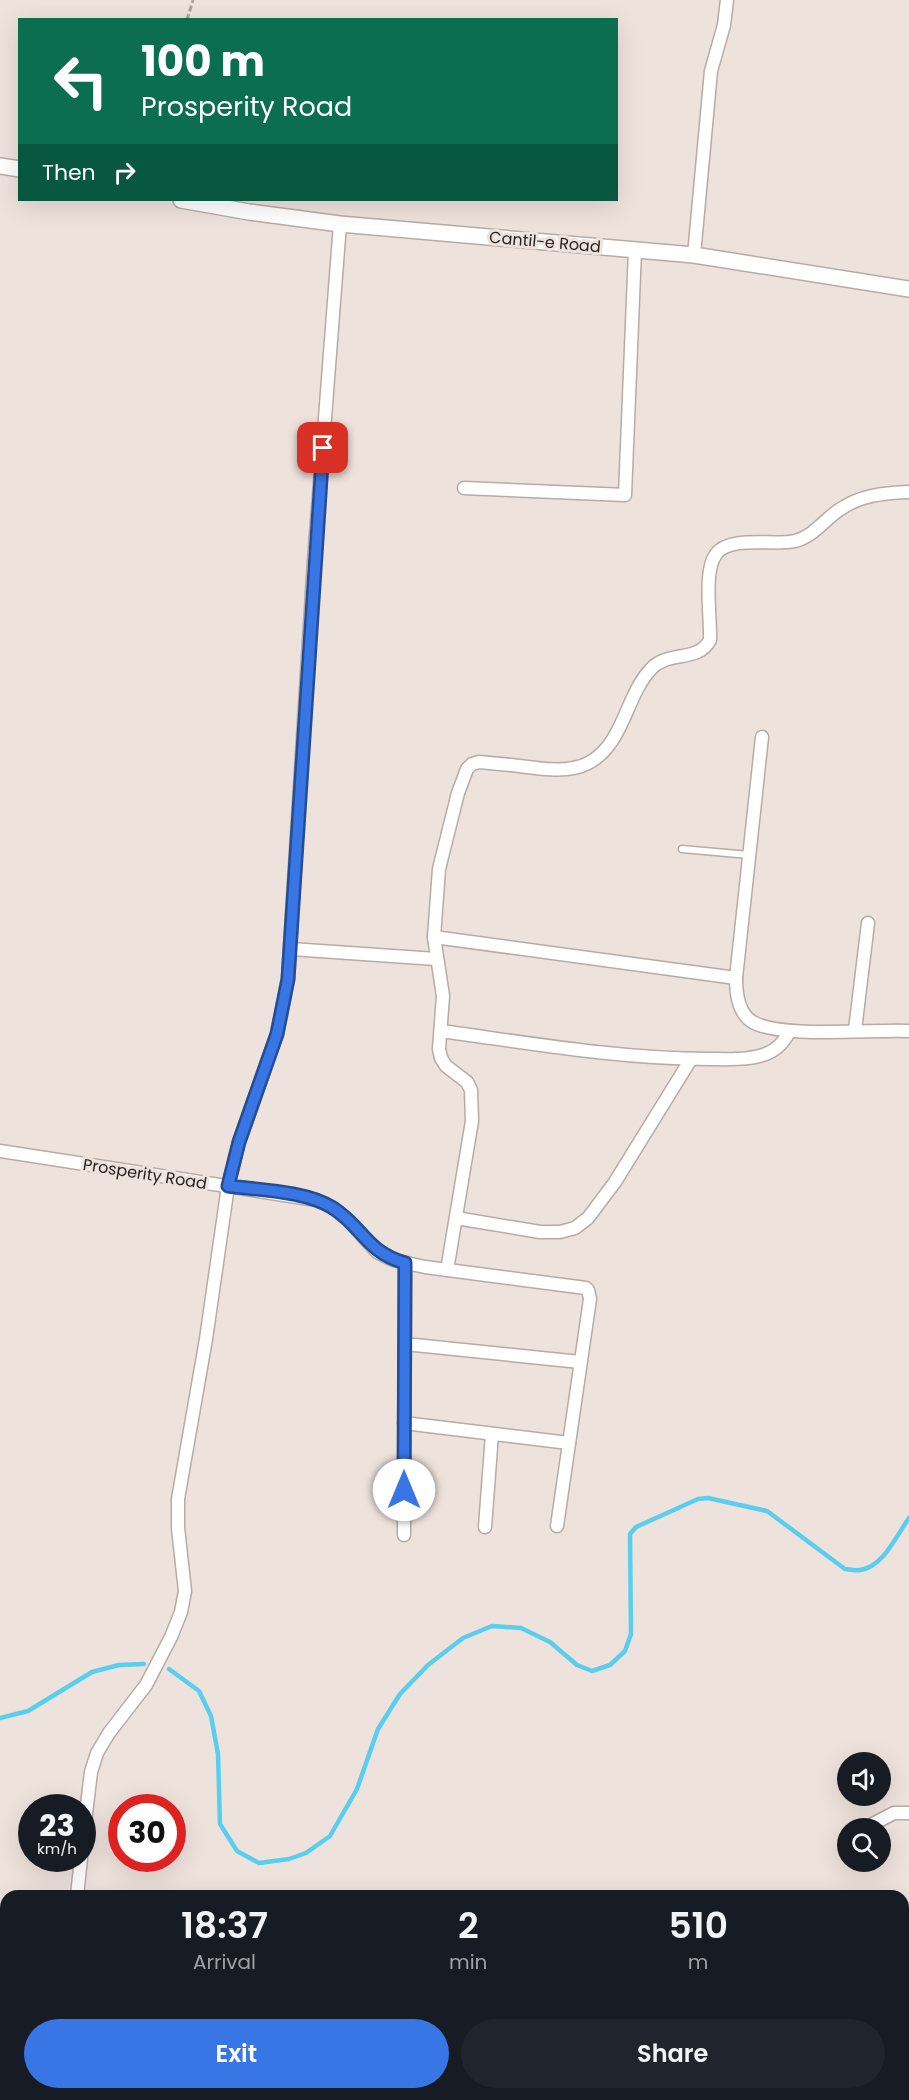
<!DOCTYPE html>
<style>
body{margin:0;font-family:Poppins,sans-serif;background:#20242c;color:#f1f3f6;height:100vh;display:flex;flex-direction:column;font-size:22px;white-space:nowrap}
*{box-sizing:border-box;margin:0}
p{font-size:20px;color:#9ea1a6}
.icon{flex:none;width:33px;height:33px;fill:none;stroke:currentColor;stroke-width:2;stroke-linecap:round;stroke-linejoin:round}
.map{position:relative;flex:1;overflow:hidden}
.panel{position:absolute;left:0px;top:1890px;width:909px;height:210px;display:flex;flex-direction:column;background:#171b24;border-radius:18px 18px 0 0;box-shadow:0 6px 24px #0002}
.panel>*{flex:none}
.top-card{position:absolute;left:18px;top:18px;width:600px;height:183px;border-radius:0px;box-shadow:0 6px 24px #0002;background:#0b6e4f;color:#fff;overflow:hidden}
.fabs{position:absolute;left:837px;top:1752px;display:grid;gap:12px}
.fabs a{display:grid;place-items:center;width:54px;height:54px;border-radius:50%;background:#171b24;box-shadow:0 6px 24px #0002;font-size:30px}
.speed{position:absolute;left:18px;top:1794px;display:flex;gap:12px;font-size:30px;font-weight:700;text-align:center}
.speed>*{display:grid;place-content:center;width:78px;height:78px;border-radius:50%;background:#171b24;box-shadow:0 6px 24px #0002;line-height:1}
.speed small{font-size:15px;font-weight:400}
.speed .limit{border:9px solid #d22;background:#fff;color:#111}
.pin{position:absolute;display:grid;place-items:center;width:51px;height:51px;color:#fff;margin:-26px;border-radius:12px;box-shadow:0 3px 9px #0006}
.me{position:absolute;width:66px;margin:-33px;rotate:0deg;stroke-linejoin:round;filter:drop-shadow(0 0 4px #0008)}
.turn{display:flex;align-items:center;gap:21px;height:126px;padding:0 24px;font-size:27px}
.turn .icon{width:78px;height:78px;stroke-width:2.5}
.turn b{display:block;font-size:42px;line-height:51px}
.then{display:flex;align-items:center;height:57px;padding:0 24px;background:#0003;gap:12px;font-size:22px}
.eta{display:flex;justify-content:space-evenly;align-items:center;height:102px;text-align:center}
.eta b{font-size:36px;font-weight:600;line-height:42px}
.primary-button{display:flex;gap:12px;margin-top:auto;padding:12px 24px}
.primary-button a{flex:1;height:69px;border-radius:36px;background:#3776e4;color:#fff;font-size:24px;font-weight:600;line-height:69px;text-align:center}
.primary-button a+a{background:#20242c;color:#f1f3f6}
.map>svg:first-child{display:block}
.education{fill:#e9d4e2}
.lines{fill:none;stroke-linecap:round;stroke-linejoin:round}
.stream{stroke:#5aceef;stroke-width:4.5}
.service-casing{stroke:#b7aba5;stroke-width:9}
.minor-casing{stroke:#b7aba5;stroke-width:15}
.tertiary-casing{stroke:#b7aba5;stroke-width:18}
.path{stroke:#a9a09b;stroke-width:3;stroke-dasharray:6 3;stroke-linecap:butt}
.service{stroke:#fff;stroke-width:6}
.minor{stroke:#fff;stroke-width:12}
.tertiary{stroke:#fff;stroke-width:15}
.route-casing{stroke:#244d94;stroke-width:15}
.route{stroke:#3776e4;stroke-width:10}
.labels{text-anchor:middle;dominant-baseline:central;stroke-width:6;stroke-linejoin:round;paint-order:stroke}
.street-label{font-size:16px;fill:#272321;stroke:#eee2dc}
</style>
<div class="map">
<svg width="909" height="2100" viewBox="0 0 909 2100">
<rect width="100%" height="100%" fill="#eee2dc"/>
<path class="education" d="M6,2039V2094H28L27,2100H0V2040Z"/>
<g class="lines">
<g class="stream">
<path d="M169,1669L199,1691L211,1716L218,1754L220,1824L237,1851L259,1863L289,1859L306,1853L330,1836L357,1789L378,1729L400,1694L428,1665L463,1638L492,1626L521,1628L550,1642L577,1665L592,1671L610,1665L625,1651L631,1634L630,1534L636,1527L698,1499L708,1498L767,1511L845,1569C850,1569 856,1571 860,1570C883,1567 897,1535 909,1518"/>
<path d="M0,1718L28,1711L92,1672L119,1665L144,1664"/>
</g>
<defs>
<path id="service" d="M682,849L749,855"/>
<g id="minor">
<path d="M694,255L711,71L724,25L727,0"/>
<path d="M464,488L625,495L635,250"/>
<path d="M762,737L736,978C736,993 738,1012 751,1021C778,1039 873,1029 909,1031"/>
<path d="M434,937L736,978"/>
<path d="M291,949L436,959"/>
<path d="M855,1030L868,923"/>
<path d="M441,1031C530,1043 620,1059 709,1059C729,1059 755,1061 772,1051C781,1046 785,1039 790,1031"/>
<path d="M0,1151L316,1200L332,1207L348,1220L377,1252L393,1260L425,1267L586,1288L588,1290L590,1299L557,1526"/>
<path d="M456,1218L540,1232H560L575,1228L588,1218L615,1182L691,1059"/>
<path d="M447,1270L472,1121L471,1090L467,1082L446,1066L441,1058L439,1049L443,996L434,937L439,869L458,793L467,769L472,764L479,762C489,763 500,764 511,765C554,770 591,780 616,734C628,713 634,687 651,669C668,650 698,663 710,640C711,618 703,571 716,554C730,535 774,546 795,541C814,536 824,520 839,510C860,495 884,493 909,492"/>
<path d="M405,1344L580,1362"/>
<path d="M404,1423L569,1443"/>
<path d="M485,1527L492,1434"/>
<path d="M404,1535L405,1263"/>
<path d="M867,1827L894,1813H909"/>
<path d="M82,1847L91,1772L97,1753L109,1733L146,1685L171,1637L181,1612L185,1591L178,1528V1499L206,1339L228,1186L239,1142L277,1034L288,979L314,560L340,224"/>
<path d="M77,1896L81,1858"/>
<path d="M903,2004L909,2002"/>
<path d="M49,2100L50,2094"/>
<path d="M879,2100L880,2094"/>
</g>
<g id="tertiary">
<path d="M0,166L20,169"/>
<path d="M181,200L249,212L340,224L694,255L909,289"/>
</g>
</defs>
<use href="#service" class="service-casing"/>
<use href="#minor" class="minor-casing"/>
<use href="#tertiary" class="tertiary-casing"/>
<g class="path">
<path d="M187,20L193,0"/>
<path d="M186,2094L232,2100"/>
</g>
<use href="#service" class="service"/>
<use href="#minor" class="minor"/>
<use href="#tertiary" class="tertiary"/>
</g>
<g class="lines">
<defs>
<path id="route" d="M323,448L288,979L277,1034L239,1142L228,1186C259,1190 307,1191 333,1208C363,1227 365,1251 405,1263L404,1490"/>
</defs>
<use href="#route" class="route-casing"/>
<use href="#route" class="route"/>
</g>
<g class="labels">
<g class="street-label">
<text transform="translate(545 242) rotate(5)">Cantil-e Road</text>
<text transform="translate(145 1174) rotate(9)">Prosperity Road</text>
</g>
</g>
</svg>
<div class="fabs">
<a><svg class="icon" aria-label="sound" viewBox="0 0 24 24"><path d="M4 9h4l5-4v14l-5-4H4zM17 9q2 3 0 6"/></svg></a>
<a><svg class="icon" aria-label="search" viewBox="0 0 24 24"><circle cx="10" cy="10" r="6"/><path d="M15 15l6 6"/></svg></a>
</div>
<div class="speed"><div>23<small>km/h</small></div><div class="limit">30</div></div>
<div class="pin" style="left:323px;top:448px;background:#d93025"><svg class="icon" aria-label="arrive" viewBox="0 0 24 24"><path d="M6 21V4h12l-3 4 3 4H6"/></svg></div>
<svg class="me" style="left:404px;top:1490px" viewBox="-20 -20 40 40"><circle r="19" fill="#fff"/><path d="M0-13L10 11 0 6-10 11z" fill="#3776e4"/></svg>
<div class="top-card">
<div class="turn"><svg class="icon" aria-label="left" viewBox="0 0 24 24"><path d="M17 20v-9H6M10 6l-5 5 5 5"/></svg><div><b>100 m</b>Prosperity Road</div></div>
<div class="then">Then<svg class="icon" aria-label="right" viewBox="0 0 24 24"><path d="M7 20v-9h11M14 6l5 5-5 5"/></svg></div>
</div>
<section class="panel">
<div class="eta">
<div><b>18:37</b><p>Arrival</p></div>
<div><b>2</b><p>min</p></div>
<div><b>510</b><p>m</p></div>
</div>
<div class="primary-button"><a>Exit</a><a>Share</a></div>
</section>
</div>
